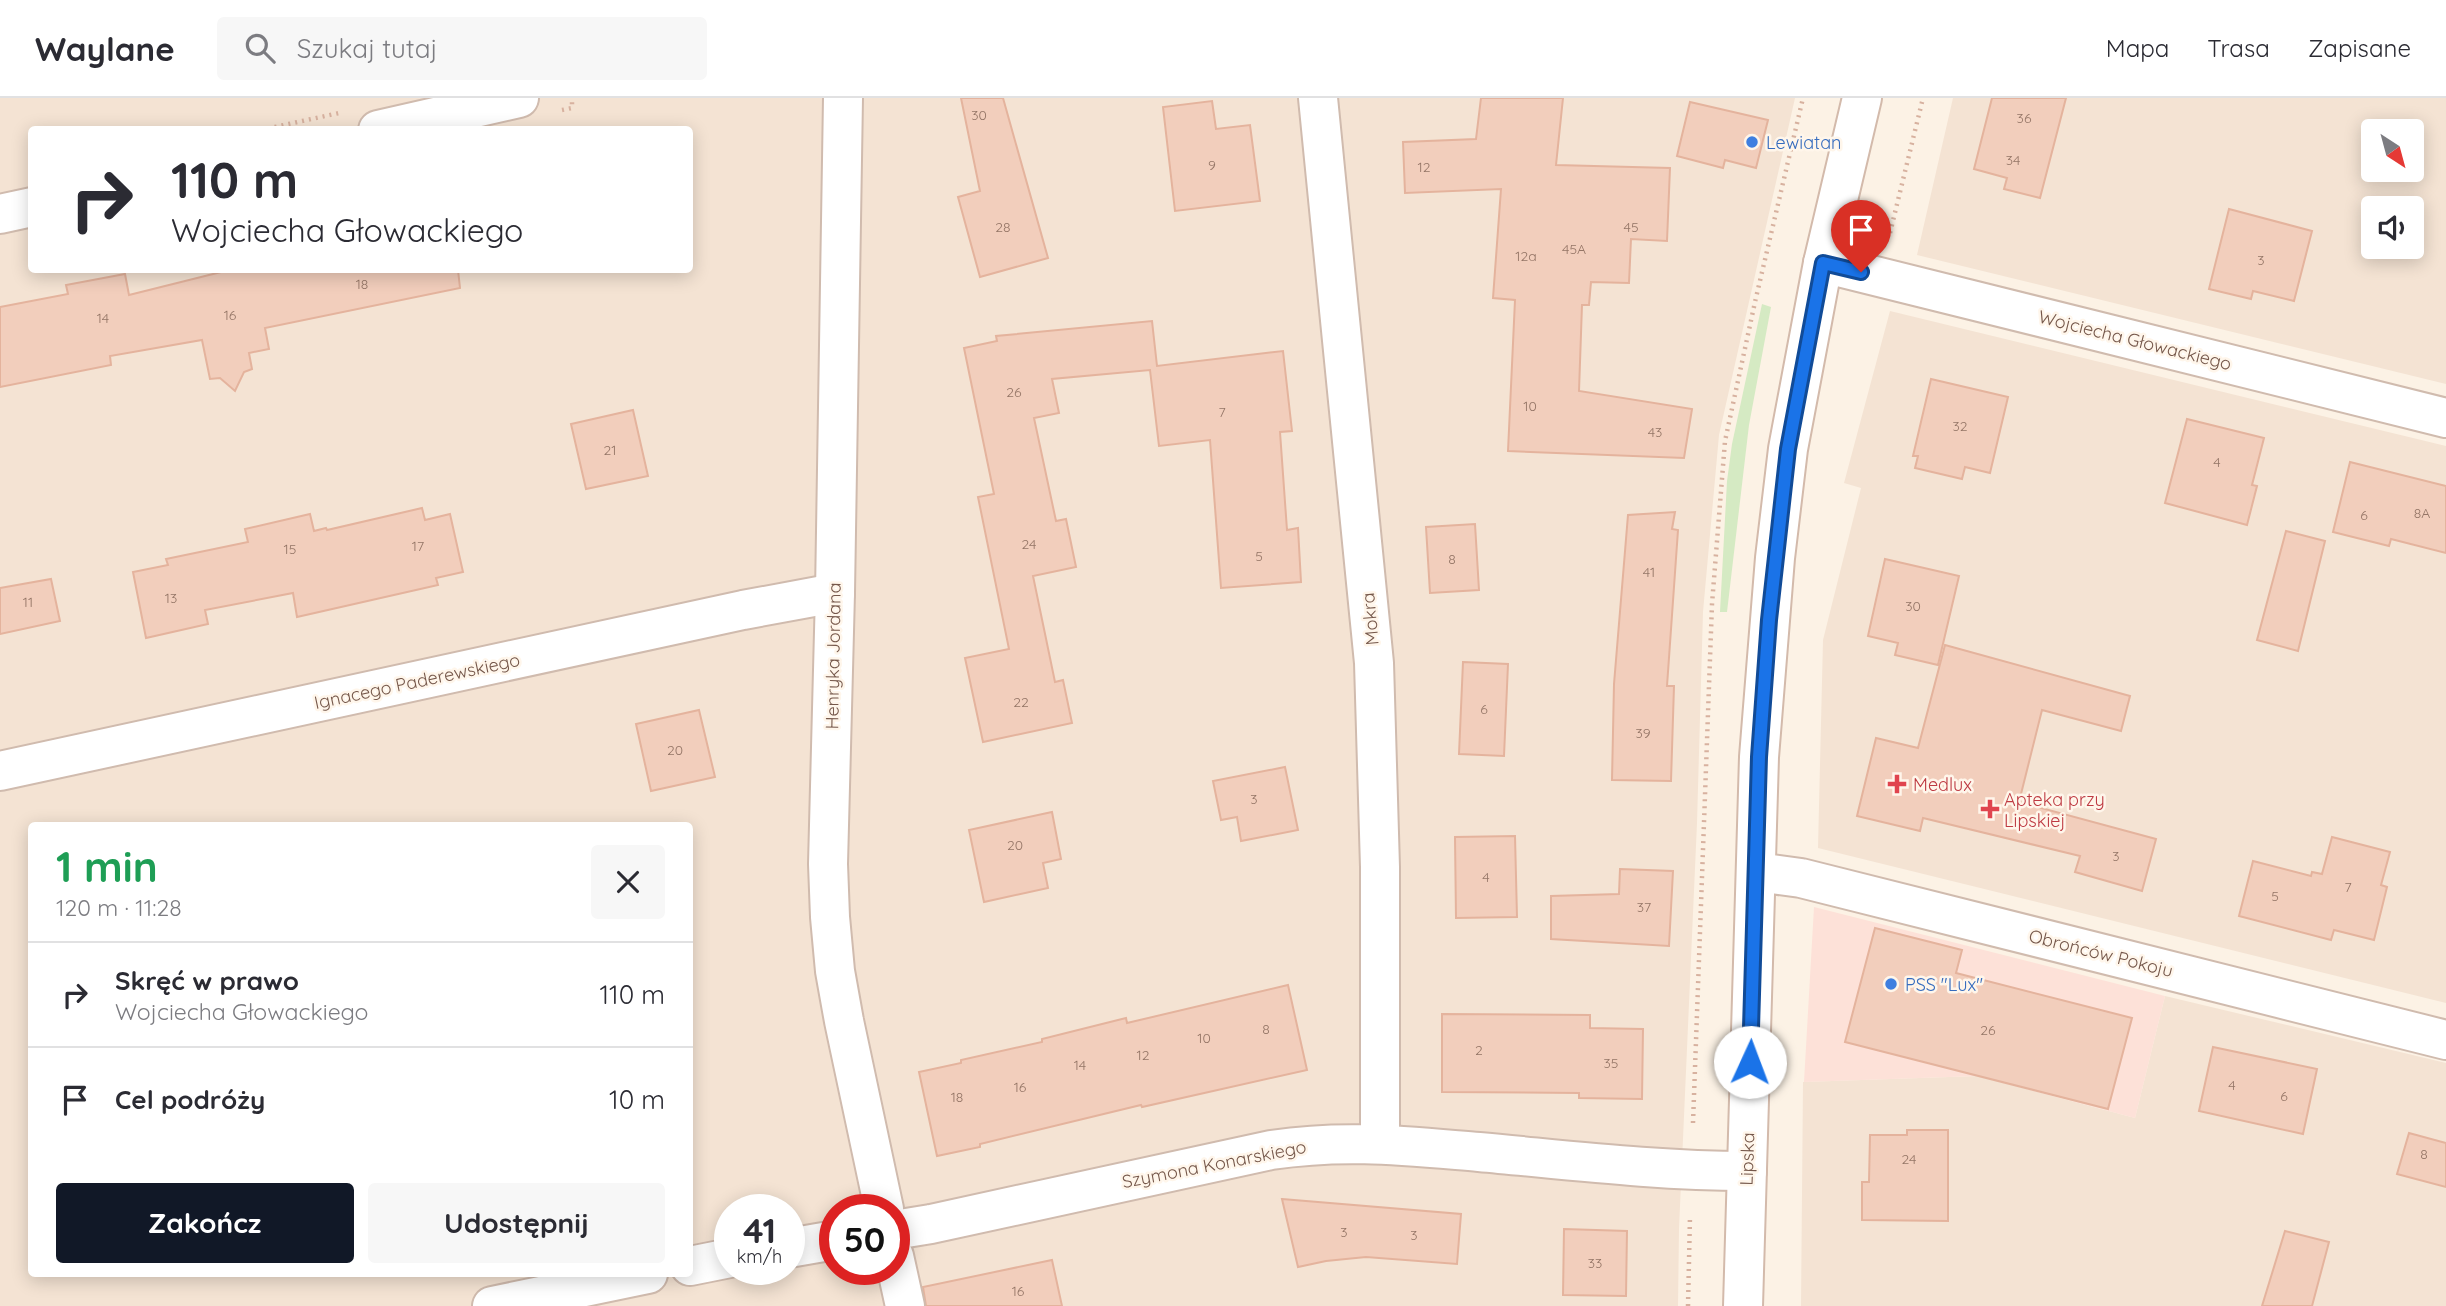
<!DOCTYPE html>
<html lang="pl">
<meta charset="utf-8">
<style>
body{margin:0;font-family:Quicksand,sans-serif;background:#f7f7f7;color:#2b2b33;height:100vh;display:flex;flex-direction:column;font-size:26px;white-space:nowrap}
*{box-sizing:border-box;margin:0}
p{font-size:23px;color:#7c7c81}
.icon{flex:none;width:38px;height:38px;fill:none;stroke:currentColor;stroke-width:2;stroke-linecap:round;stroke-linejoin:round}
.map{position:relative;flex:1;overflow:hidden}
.drawer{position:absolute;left:28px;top:724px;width:665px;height:455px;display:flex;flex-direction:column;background:#fff;border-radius:7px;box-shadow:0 4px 18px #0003}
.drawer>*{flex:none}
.guide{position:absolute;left:28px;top:28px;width:665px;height:147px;border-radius:7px;box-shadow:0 4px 18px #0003;background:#fff;color:#2b2b33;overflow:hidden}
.needle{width:46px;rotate:144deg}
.fabs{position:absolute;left:2361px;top:21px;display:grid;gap:14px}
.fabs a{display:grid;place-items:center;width:63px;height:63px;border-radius:7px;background:#fff;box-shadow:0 4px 18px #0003;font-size:35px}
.speed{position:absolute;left:714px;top:1096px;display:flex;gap:14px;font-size:35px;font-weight:700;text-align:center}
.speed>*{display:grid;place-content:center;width:91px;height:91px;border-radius:50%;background:#fff;box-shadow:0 4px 18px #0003;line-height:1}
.speed small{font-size:18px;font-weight:400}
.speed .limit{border:10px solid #d22;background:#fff;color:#111}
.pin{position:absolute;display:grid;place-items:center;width:60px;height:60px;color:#fff;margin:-72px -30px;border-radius:50% 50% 50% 0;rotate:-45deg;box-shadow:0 0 7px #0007}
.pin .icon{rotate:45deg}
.me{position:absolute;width:77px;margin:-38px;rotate:2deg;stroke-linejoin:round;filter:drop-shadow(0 0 5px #0008)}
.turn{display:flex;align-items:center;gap:24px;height:147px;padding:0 28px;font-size:32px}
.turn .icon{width:91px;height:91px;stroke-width:2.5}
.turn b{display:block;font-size:49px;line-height:60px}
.round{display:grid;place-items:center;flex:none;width:74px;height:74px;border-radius:7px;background:#f7f7f7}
.headline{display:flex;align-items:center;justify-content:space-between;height:119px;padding:0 28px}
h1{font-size:42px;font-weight:700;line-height:52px;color:#1e9e55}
.cta{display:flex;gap:14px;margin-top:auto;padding:14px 28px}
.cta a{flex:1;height:80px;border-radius:7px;background:#111827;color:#fff;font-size:28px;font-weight:700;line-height:80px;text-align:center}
.cta a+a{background:#f7f7f7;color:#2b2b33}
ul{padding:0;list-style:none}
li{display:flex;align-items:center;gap:21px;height:105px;padding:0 28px;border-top:2px solid #e1e1e2}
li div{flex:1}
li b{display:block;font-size:26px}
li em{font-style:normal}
header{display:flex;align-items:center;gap:42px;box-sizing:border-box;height:98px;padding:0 35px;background:#fff;border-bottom:2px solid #e1e1e2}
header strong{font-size:33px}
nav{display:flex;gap:38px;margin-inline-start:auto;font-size:24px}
.search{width:490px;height:63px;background:#f7f7f7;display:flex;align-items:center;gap:18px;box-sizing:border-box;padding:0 24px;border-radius:7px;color:#7c7c81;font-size:26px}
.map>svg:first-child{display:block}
.residential{fill:#f4e3d3;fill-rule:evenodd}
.commercial{fill:#fde1d8}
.green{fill:#d5eac3}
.building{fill:#f2cebc;stroke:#e4b39d;stroke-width:2}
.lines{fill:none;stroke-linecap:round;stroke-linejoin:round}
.minor-casing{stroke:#d0bbae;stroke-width:42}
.secondary-casing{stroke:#d3baab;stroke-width:42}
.path{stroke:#d7b19f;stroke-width:4.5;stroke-dasharray:2 5;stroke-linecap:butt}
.minor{stroke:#fff;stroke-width:38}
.secondary{stroke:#fff;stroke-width:38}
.route-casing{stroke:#114b97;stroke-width:18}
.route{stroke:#1a73e8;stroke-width:12}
.shop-dot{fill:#3f7fe0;stroke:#fff6eb;stroke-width:2.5}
.health-dot{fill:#e0444e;stroke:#fff6eb;stroke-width:2.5}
.labels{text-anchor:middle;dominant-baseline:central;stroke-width:5;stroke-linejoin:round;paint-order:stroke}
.number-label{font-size:14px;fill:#947566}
.shop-label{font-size:18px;fill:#366cbe;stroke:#fff6eb;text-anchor:start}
.street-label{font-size:18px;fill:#75574a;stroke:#fff6eb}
.health-label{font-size:18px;fill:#be3a42;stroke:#fff6eb;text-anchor:start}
</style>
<header>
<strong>Waylane</strong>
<div class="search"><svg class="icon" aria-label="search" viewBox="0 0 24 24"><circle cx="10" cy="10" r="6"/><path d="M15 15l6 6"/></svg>Szukaj tutaj</div>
<nav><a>Mapa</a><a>Trasa</a><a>Zapisane</a></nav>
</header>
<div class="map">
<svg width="2446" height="1208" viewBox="0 0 2446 1208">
<rect width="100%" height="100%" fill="#fcf2e5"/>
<g class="residential">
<path d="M0,0H1795L1719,337L1703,514L1697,725L1679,1131L1678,1208H0ZM32,32H690V172H32ZM32,728H690V1176H32ZM730,1111H789V1171H730ZM835,1111H894V1171H835Z"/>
<path d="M1953,0H2446V286L1917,157ZM2373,33H2412V72H2373ZM2373,110H2412V149H2373Z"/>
<path d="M1890,213L2446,348V905L1818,750L1823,542L1861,390L1844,385Z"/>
<path d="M2165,898L2446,965V1208H1801L1803,984L1978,978L2135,1020Z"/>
</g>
<path class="commercial" d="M1814,809L2165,898L2135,1020L1978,978L1804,984Z"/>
<path class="green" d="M1762,206L1771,209L1749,327L1727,514H1720L1727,383L1732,346Z"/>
<g class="building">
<path d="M961,0H1003L1048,160L980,179L958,99L980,93Z"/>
<path d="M1481,0H1563L1556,67L1670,70L1667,143L1631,141L1629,185L1591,184L1589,207H1582L1579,293L1692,311L1684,360L1508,353L1515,202L1493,200L1501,91L1405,95L1403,44L1476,41Z"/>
<path d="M1992,0H2066L2040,100L2004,91L2007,80L1974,71Z"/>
<path d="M1212,3L1216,31L1250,27L1260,103L1175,113L1163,9Z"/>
<path d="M1690,4L1768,22L1756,70L1725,62L1723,70L1677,58Z"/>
<path d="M2229,111L2312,133L2294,203L2253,193L2251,201L2209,191Z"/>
<path d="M229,172H458L460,190L265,230L269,251L249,255L252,271L244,274L235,293L220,280L210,281L202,242L110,258L111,267L0,289V209L68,196L66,187L125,176L129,197Z"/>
<path d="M1152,223L1157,268L1283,253L1292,333L1280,334L1287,432L1298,430L1301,484L1221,490L1210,342L1159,348L1150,272L1052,281L1059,315L1034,320L1056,423L1066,421L1076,469L1033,478L1055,584L1063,582L1072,625L983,644L965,560L1009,551L978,399L994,396L964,250L997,243L996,238Z"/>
<path d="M1931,281L2008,299L1990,375L1965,369L1962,381L1915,370L1918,358H1913Z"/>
<path d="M633,312L648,378L586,391L571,326Z"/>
<path d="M2187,321L2264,340L2252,387L2257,388L2247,427L2165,405Z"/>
<path d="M2350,364L2446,388V455L2391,441L2389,448L2333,434Z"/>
<path d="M422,410L425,422L450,416L463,474L436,480L438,487L297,519L293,495L205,512L208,526L146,540L133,474L168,467L166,461L248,444L245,431L310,416L314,433L326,430L327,432Z"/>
<path d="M1675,414L1672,431L1678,432L1667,588H1674L1671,683L1612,682L1614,586L1628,417Z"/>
<path d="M1475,426L1479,492L1430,495L1426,429Z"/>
<path d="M2286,433L2325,443L2298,553L2257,542Z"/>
<path d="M1885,461L1959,478L1938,567L1895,557L1898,545L1868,538Z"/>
<path d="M51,481L60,523L0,536V490Z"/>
<path d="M1945,547L2130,598L2121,633L2042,612L2019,704L2156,741L2142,793L2075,774L2080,758L1923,720L1920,733L1857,718L1876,640L1918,650Z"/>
<path d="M1463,564L1508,566L1504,658L1459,656Z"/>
<path d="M699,612L715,679L651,693L636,626Z"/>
<path d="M1285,669L1298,732L1241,743L1237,719L1221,722L1213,683Z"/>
<path d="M1052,714L1061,761L1043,765L1048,790L984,804L969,732Z"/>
<path d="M1515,738L1517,819L1456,820L1455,739Z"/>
<path d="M2332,739L2390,754L2381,787L2387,789L2374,842L2334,832L2331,842L2239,818L2253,763L2311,778L2312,774L2322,776Z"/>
<path d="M1620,771L1673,773L1669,848L1551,841V798L1619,796Z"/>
<path d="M1875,830L1962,852L1956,875L2132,920L2108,1011L1845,944Z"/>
<path d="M1288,887L1307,972L1142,1009L1141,1007L980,1046V1049L937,1058L919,974L961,965V962L1042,944V941L1126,920L1127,925Z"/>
<path d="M1442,916L1590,917V930L1643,931L1642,1001L1579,1000V995L1442,994Z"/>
<path d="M2213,949L2317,971L2303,1036L2199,1013Z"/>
<path d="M1907,1032H1948V1123L1862,1122V1084H1869L1870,1037H1907Z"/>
<path d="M2409,1035L2446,1045V1089L2397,1076Z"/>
<path d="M1282,1101L1461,1116L1457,1166L1366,1159L1326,1163L1298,1169Z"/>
<path d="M1564,1131L1627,1133L1626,1198L1563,1197Z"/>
<path d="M2285,1133L2329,1144L2312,1208H2262Z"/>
<path d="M1052,1162L1062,1208H926L923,1189Z"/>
</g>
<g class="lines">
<defs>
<g id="minor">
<path d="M843,0L835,495L828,766L830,819L835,873L844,923L884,1111"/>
<path d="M1318,0L1374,565L1380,769V1045"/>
<path d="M378,32L519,0"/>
<path d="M0,116L32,109"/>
<path d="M1823,165L2446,320"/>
<path d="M0,673L743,512L835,495"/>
<path d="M1756,774L1801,780L2446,942"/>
<path d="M894,1132L931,1126L1271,1052C1345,1041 1405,1048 1479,1054C1568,1062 1657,1073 1747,1073"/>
<path d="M789,1150L835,1142"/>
<path d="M894,1158L905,1208"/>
<path d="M690,1168L730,1160"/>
<path d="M492,1208L648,1176"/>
</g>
<path id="secondary" d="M1743,1208L1759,659L1775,460L1788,351L1823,165L1862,0"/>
</defs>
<use href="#minor" class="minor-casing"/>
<use href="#secondary" class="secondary-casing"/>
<g class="path">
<path d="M562,12L572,10V0"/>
<path d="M261,32L339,15"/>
<path d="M1890,135L1923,0"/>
<path d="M1693,1025L1712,506L1725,343L1755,204L1803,0"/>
<path d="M1688,1208L1690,1118"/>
</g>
<use href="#minor" class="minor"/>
<use href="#secondary" class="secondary"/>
</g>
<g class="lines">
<defs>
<path id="route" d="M1750,964L1759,659L1769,522L1788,351L1823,165L1861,174"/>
</defs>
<use href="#route" class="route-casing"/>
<use href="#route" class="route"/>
</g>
<g class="shop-dot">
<circle cx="1752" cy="44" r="7"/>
<circle cx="1891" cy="886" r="7"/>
</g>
<g class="health-dot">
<path d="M1893.5 675.5h7v7h7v7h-7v7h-7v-7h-7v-7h7z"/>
<path d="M1986.5 700.5h7v7h7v7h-7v7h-7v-7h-7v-7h7z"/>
</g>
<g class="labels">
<g class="number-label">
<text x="979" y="17">30</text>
<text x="2024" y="20">36</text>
<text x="2013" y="62">34</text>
<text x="1212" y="67">9</text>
<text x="1424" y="69">12</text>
<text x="1003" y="129">28</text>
<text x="1631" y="129">45</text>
<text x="1574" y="151">45A</text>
<text x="1526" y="158">12a</text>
<text x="2261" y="162">3</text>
<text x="362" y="186">18</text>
<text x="230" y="217">16</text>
<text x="103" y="220">14</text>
<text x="1014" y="294">26</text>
<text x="1530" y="308">10</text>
<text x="1222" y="314">7</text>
<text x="1960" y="328">32</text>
<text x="1655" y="334">43</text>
<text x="610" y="352">21</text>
<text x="2217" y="364">4</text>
<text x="2422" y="415">8A</text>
<text x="2364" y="417">6</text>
<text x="1029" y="446">24</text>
<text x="418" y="448">17</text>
<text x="290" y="451">15</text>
<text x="1259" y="458">5</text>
<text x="1452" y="461">8</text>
<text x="1649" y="474">41</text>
<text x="171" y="500">13</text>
<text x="28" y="504">11</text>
<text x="1913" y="508">30</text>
<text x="1021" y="604">22</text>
<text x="1484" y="611">6</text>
<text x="1643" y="635">39</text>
<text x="675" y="652">20</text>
<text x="1254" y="701">3</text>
<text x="1015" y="747">20</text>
<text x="2116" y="758">3</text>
<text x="1486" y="779">4</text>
<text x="2348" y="789">7</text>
<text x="2275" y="798">5</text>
<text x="1644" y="809">37</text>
<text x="1266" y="931">8</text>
<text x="1988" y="932">26</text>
<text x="1204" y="940">10</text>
<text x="1479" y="952">2</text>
<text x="1143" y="957">12</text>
<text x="1611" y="965">35</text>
<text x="1080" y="967">14</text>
<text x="2232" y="987">4</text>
<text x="1020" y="989">16</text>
<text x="2284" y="998">6</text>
<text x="957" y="999">18</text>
<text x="2424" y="1056">8</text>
<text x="1909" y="1061">24</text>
<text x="1344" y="1134">3</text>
<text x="1414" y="1137">3</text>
<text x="1595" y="1165">33</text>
<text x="1018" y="1193">16</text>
</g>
<g class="shop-label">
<text x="1766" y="44">Lewiatan</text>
<text x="1905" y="886">PSS "Lux"</text>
</g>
<g class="street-label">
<text transform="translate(2135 242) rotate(14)">Wojciecha Głowackiego</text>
<text transform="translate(1370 521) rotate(-95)">Mokra</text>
<text transform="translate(833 558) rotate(-89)">Henryka Jordana</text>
<text transform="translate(417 583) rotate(-12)">Ignacego Paderewskiego</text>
<text transform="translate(2101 855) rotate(14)">Obrońców Pokoju</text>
<text transform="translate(1747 1061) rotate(-88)">Lipska</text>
<text transform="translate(1214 1066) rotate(-11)">Szymona Konarskiego</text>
</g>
<g class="health-label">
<text x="1913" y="686">Medlux</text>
<text x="2004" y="701">Apteka przy<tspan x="2004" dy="21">Lipskiej</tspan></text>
</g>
</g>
</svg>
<div class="fabs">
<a><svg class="needle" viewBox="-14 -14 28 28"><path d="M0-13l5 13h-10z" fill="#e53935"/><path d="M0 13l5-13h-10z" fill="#7c7c81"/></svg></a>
<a><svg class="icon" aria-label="sound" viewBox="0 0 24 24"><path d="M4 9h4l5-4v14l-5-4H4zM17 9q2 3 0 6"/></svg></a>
</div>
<div class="speed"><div>41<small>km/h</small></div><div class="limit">50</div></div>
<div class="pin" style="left:1861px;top:174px;background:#d93025"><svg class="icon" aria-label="arrive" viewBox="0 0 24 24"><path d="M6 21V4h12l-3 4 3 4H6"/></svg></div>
<svg class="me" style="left:1750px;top:964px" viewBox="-20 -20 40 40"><circle r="19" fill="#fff"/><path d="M0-13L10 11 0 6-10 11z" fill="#1a73e8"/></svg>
<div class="guide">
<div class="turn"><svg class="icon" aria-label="right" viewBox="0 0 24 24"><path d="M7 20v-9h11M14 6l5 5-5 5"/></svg><div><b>110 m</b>Wojciecha Głowackiego</div></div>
</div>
<section class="drawer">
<div class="headline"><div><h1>1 min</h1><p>120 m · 11:28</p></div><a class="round"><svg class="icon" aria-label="close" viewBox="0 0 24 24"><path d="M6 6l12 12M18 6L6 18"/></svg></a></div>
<ul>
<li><svg class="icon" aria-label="right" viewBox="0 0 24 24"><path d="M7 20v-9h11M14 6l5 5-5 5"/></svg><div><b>Skręć w prawo</b><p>Wojciecha Głowackiego</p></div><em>110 m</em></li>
<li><svg class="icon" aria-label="arrive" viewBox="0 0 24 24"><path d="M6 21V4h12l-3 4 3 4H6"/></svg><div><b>Cel podróży</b></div><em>10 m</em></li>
</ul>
<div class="cta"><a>Zakończ</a><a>Udostępnij</a></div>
</section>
</div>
